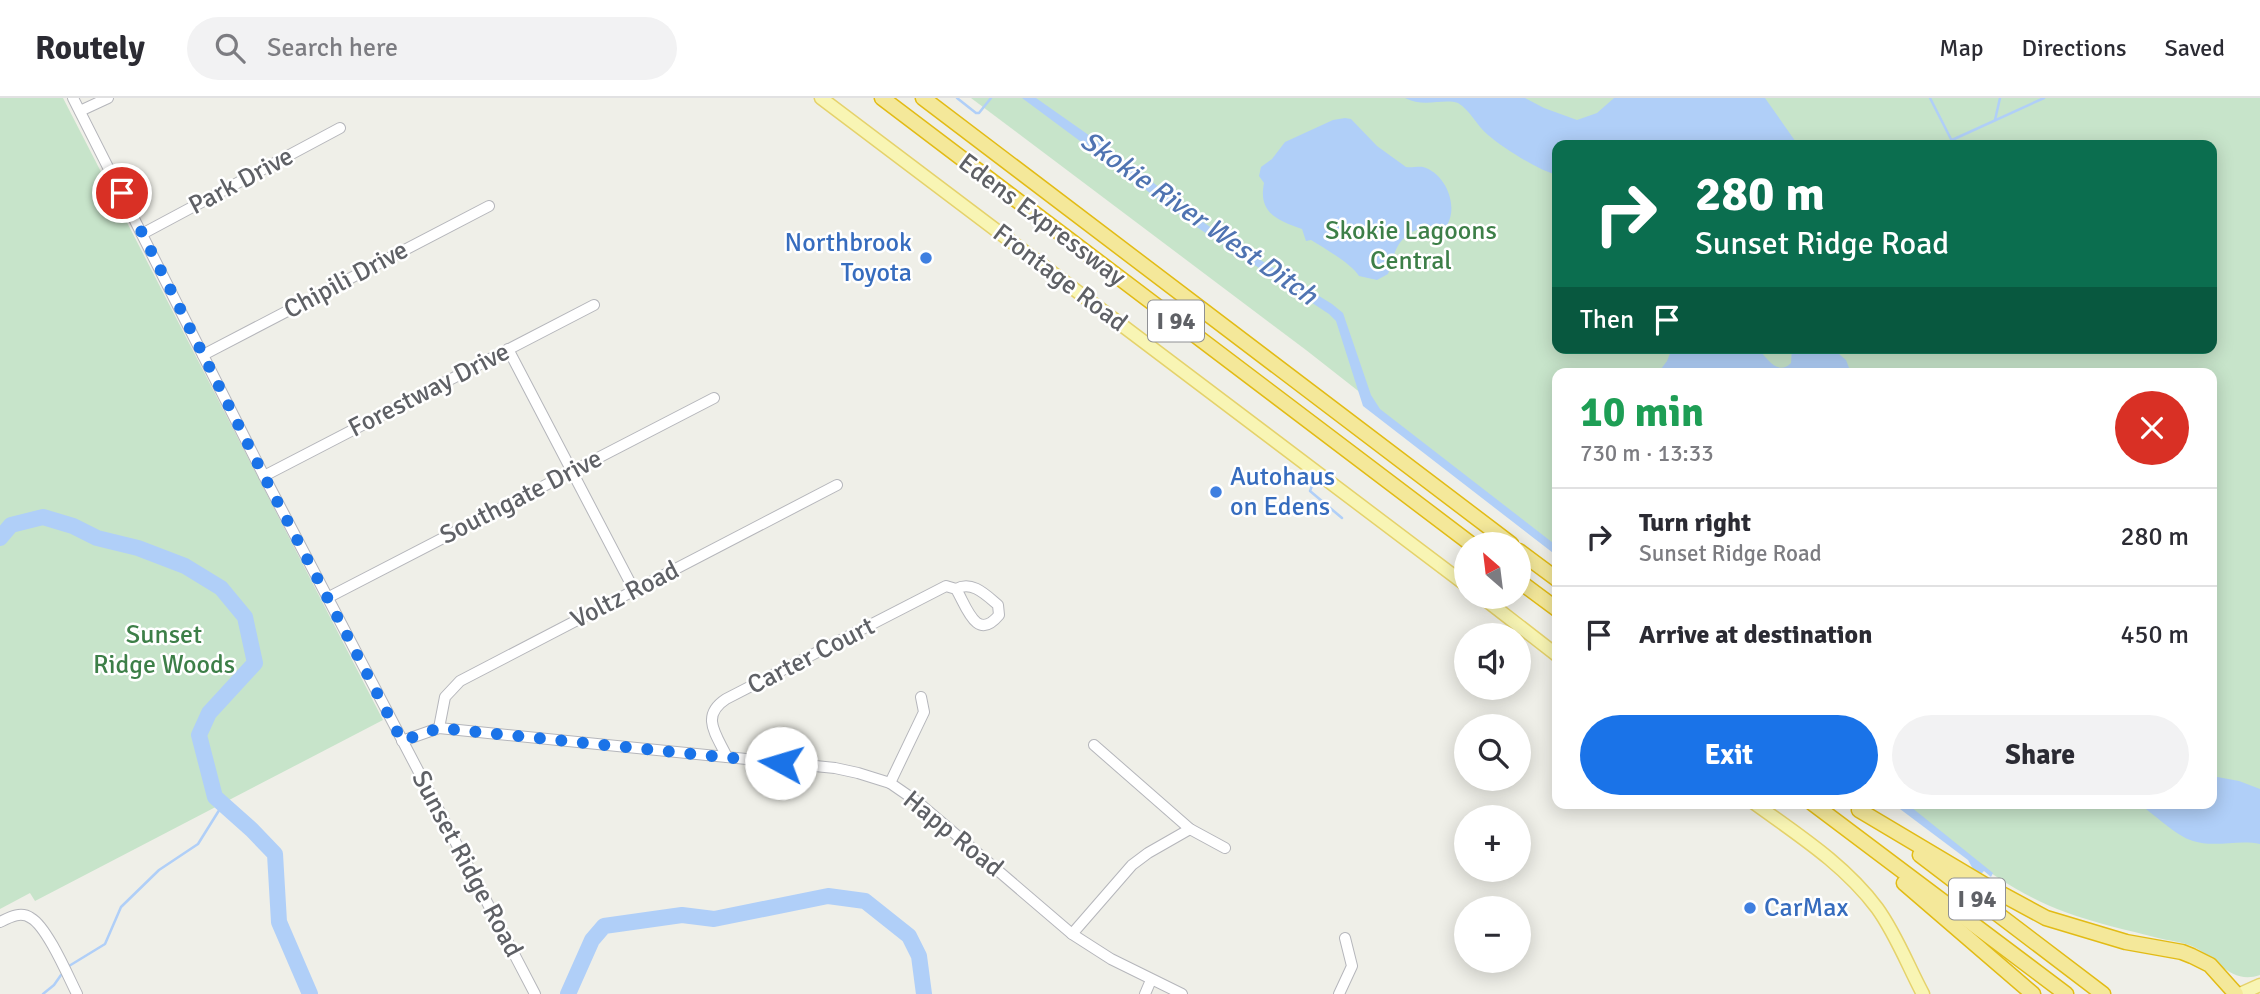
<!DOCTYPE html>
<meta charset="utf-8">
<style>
body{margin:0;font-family:Signika,sans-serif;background:#f2f2f3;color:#2b2b33;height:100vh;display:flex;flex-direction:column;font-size:26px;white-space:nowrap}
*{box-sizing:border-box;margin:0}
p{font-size:23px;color:#7c7c81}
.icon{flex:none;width:38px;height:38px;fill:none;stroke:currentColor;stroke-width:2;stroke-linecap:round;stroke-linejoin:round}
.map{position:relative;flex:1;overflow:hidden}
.panel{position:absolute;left:1552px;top:270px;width:665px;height:441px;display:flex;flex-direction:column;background:#fff;border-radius:14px;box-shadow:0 4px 18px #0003}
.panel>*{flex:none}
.hud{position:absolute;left:1552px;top:42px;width:665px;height:214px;border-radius:14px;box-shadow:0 4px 18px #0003;background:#0b6e4f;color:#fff;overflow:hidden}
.needle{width:46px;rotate:332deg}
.tools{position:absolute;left:1454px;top:434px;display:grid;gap:14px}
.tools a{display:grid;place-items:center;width:77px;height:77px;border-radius:50%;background:#fff;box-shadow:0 4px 18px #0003;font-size:35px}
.pin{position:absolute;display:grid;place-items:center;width:60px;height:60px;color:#fff;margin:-30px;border:4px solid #fff;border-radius:50%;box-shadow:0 2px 7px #0007}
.me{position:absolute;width:77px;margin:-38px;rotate:276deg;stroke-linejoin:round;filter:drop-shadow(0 0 5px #0008)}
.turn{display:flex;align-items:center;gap:24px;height:147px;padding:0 28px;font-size:32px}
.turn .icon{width:91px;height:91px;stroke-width:2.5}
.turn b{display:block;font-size:49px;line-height:60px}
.then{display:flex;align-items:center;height:66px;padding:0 28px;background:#0003;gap:14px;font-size:26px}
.round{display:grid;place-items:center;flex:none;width:74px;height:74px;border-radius:37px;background:#f2f2f3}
.summary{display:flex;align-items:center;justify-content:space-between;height:119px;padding:0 28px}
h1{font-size:42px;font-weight:800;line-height:52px;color:#1e9e55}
.primary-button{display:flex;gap:14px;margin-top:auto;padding:14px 28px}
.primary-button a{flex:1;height:80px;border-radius:42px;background:#1a73e8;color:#fff;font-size:28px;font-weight:800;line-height:80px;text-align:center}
.primary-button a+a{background:#f2f2f3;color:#2b2b33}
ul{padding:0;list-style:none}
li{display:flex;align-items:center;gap:21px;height:98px;padding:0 28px;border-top:2px solid #e1e1e2}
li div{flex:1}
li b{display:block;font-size:26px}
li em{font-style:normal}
header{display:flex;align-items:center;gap:42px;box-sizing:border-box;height:98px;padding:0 35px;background:#fff;border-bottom:2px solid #e1e1e2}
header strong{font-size:33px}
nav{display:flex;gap:38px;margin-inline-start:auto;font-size:24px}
.search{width:490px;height:63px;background:#f2f2f3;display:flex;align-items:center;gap:18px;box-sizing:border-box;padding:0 24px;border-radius:38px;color:#7c7c81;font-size:26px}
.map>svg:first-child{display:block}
.green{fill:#c7e4ca;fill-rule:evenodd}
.water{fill:#b0cff8}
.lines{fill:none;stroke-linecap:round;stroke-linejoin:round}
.stream{stroke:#b0cff8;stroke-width:2.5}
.river{stroke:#b0cff8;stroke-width:16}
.minor-casing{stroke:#b5b6bb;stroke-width:12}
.major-casing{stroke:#e5d26b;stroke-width:15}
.highway-casing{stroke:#e2bb15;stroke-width:17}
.minor{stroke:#fff;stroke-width:10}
.major{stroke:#f8f5b4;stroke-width:12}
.highway{stroke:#f4e89a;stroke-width:14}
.route{stroke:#1a73e8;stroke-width:12;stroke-dasharray:0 21.6}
.shop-dot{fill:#3f7fe0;stroke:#fff;stroke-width:2.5}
.labels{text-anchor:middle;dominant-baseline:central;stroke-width:5;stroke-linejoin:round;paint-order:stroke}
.shield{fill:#fff;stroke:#8f9094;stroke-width:2}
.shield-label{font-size:24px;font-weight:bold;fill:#5f6166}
.street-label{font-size:26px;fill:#5f6166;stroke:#fff}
.park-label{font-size:26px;fill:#3d7f48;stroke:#fff}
.shop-label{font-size:26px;fill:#366cbe;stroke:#fff;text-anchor:start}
.water-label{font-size:28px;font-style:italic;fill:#5074b2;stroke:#fff}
</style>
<header>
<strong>Routely</strong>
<div class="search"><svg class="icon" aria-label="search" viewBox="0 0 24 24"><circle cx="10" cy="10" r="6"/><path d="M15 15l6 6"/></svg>Search here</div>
<nav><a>Map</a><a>Directions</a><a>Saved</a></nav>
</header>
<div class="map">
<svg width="2260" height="896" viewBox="0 0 2260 896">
<rect width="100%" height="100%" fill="#efefe8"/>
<g class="green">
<path d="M0,0H63L383,622L35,803L30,795L0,811Z"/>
<path d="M971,0H2260V877C2231,887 2217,860 2194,849C2183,844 2170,843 2158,840C2127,832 2095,825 2065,814C2002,791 1952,746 1900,705H2212V275H1558L1557,453L1424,350L1357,292L1306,252ZM1558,47H2212V250H1558Z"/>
</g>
<g class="water">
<path d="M1022,0H1036L1137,71L1186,112L1233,145L1332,206L1343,215L1371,297L1380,311L1557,448V458L1363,308L1336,223L1329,216L1189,124Z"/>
<path d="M1405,0H1525L1544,10L1577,22L1597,15L1614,0H1765L1798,47H1558L1557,77C1538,72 1503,50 1488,37C1477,28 1470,12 1458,5C1443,0 1424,10 1405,0Z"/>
<path d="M1345,20L1351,21L1377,48L1406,69C1411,70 1419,68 1423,69C1445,75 1459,107 1447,127C1426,127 1404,131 1395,154C1393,162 1391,168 1388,176L1377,182L1359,178C1352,166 1324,150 1311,142L1306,143L1302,131C1277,122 1258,115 1264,85L1259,78L1261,69L1272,61L1285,44L1333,22Z"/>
<path d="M1672,250H1758C1767,261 1778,278 1791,265L1792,250H1832L1846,262L1851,275H1658L1667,263Z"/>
<path d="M2212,678L2239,683L2260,691V746C2238,741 2215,750 2193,743C2176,738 2154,716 2138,705H2212Z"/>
<path d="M1892,705H1906L1993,775L1991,779L1984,773L1981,776L1973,771L1968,762Z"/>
</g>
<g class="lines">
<g class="stream">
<path d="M957,0L976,15H979L991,0"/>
<path d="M1930,0L1954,47"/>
<path d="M1995,22L2000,0"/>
<path d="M1952,42L2044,0"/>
<path d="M1312,388L1310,393L1342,420"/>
<path d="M69,868L105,846L121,809L159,772L198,746L223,706"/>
<path d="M43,896L54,887L61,877"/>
</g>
<g class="river">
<path d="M0,440L11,427L43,419L73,428L97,440L138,450L185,468L221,490L245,519L255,565L209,615L199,637L215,699L252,732L275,756L279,824L310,896"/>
<path d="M568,896L592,842L604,828L682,817L714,821L828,798L865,803L909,838L919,858L924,896"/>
</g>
<defs>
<g id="minor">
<path d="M73,0L264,378L535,896"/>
<path d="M80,13L108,0"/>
<path d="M142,136L340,30"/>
<path d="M508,251L634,492"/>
<path d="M203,257L489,108"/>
<path d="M264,378L594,207"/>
<path d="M329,499L714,300"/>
<path d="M439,630L445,599L460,583L837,387"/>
<path d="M402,643L439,630L835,670L858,675L890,685L919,705L1072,836L1111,861L1182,896"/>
<path d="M1094,647L1190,731L1225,750"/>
<path d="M727,659C716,636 700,618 726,601L946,488L956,491C972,482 986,497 998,507L999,517C976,545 966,507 956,491"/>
<path d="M890,685L924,614L921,599"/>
<path d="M0,824C10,819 21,813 31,820C47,829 68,878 77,896"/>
<path d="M1072,836L1132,767L1148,755L1190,731"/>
<path d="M1145,896L1151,882"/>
<path d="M1339,896L1352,868L1345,840"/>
</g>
<g id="major">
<path d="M821,0L1466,487"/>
<path d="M1482,499L1558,558"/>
<path d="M1754,705C1798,737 1844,766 1877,810C1896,836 1908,868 1923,896"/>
<path d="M2240,896L2260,887"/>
</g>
<g id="highway">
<path d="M882,0L1471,446"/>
<path d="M923,0L1511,446"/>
<path d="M1519,453L1558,482"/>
<path d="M1519,483L1558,512"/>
<path d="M1812,705L2066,896"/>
<path d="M1859,712L1985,787L2046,820L2126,844L2182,854L2192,858L2210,867L2236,896"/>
<path d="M1920,757L2103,896"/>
<path d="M1904,785L2033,896"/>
</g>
</defs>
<use href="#minor" class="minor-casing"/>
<use href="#major" class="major-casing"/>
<use href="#highway" class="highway-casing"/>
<use href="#minor" class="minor"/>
<use href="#major" class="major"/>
<use href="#highway" class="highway"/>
</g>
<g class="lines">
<path class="route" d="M122,95L264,378L402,643L439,630L781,665"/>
</g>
<g class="shop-dot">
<circle cx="926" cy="160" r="7"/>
<circle cx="1216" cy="394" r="7"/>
<circle cx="1750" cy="810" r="7"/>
</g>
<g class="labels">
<g class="shield">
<rect x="1148" y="202.5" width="56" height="41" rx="5"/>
<rect x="1949" y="780.5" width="56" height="41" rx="5"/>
</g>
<g class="shield-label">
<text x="1176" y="223">I 94</text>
<text x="1977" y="801">I 94</text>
</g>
<g class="street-label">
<text transform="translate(241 83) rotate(-28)">Park Drive</text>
<text transform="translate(1042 122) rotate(37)">Edens Expressway</text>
<text transform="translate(1060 180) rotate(37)">Frontage Road</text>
<text transform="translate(346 182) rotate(-28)">Chipili Drive</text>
<text transform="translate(429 292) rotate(-27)">Forestway Drive</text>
<text transform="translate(521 399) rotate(-27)">Southgate Drive</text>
<text transform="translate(625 497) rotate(-27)">Voltz Road</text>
<text transform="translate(811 558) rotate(-27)">Carter Court</text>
<text transform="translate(953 736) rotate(39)">Happ Road</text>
<text transform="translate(467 766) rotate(62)">Sunset Ridge Road</text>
</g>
<g class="park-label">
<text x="1411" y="133">Skokie Lagoons<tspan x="1411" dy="30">Central</tspan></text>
<text x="164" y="537">Sunset<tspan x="164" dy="30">Ridge Woods</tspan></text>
</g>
<g class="shop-label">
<text x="912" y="145" text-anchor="end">Northbrook<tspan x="912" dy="30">Toyota</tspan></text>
<text x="1230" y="379">Autohaus<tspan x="1230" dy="30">on Edens</tspan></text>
<text x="1764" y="810">CarMax</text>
</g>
<g class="water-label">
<text transform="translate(1199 120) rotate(35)">Skokie River West Ditch</text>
</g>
</g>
</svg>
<div class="tools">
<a><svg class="needle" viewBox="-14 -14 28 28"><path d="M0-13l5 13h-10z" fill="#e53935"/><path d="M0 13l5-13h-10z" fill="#7c7c81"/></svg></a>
<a><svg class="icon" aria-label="sound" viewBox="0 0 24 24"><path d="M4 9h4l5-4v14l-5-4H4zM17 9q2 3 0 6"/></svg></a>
<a><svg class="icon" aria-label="search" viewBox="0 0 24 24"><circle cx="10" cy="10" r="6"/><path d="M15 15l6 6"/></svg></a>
<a>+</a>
<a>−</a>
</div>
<div class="pin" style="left:122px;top:95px;background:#d93025"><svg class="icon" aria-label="arrive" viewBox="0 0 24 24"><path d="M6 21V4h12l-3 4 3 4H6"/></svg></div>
<svg class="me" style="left:781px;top:665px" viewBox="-20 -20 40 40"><circle r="19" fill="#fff"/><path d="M0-13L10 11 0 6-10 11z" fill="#1a73e8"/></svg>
<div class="hud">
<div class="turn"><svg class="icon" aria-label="right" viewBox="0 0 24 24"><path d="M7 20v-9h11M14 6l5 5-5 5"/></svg><div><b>280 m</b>Sunset Ridge Road</div></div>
<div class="then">Then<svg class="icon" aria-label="arrive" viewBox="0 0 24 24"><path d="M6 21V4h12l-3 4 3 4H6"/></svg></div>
</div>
<section class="panel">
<div class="summary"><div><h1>10 min</h1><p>730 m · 13:33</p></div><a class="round" style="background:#d93025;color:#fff"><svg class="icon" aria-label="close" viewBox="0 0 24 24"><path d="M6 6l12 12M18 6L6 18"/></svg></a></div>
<ul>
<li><svg class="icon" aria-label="right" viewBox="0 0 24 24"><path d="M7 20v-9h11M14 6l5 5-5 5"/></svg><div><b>Turn right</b><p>Sunset Ridge Road</p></div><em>280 m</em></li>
<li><svg class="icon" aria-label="arrive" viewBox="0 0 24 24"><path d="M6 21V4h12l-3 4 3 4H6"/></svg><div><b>Arrive at destination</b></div><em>450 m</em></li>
</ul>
<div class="primary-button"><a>Exit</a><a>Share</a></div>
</section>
</div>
